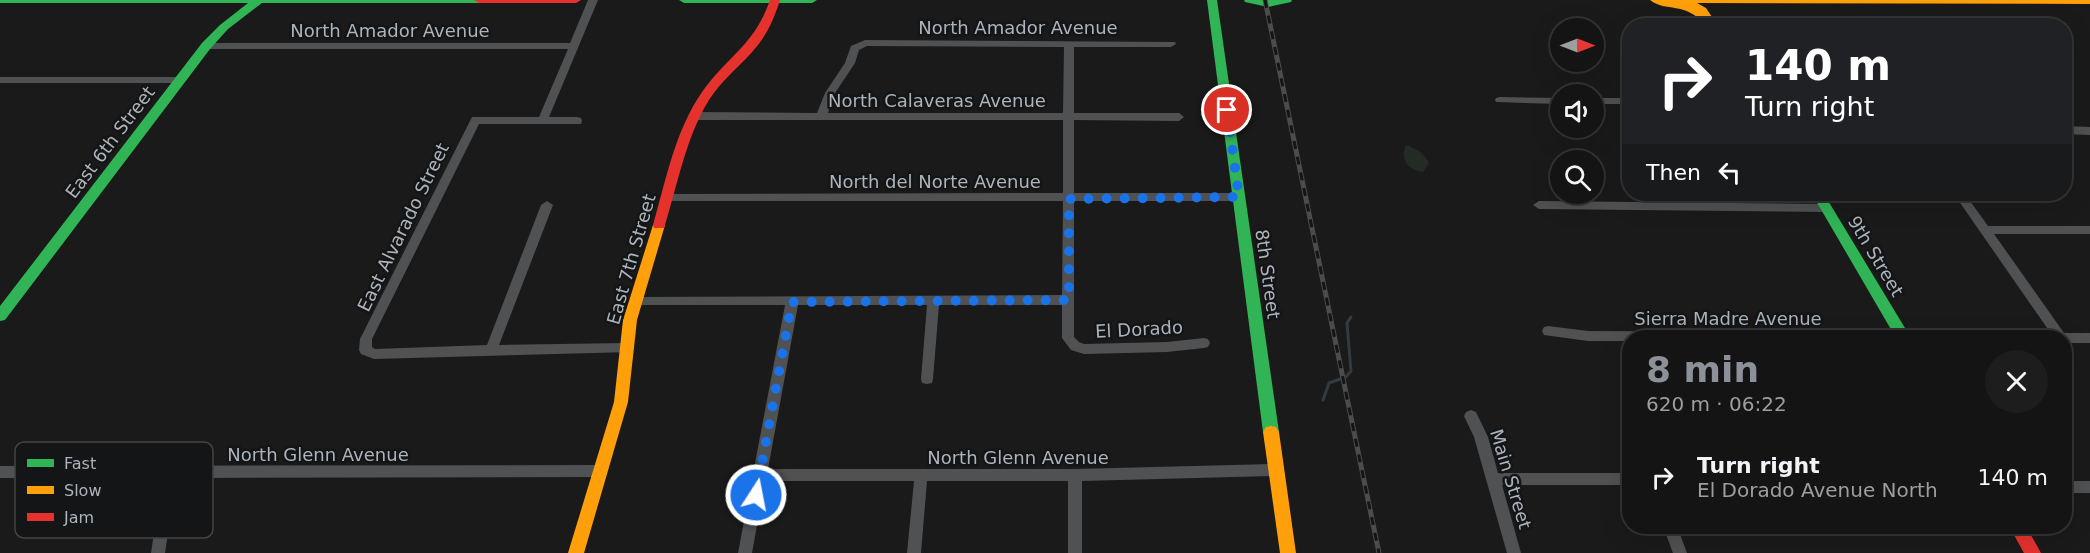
<!DOCTYPE html>
<meta charset="utf-8">
<style>
body{margin:0;font-family:"DejaVu Sans",sans-serif;background:#1d1d1d;color:#f1f3f6;height:100vh;display:flex;flex-direction:column;font-size:22px;white-space:nowrap}
*{box-sizing:border-box;margin:0}
p{font-size:20px;color:#9d9ea0}
.icon{flex:none;width:33px;height:33px;fill:none;stroke:currentColor;stroke-width:2;stroke-linecap:round;stroke-linejoin:round}
.map{position:relative;flex:1;overflow:hidden}
.sheet{position:absolute;left:1622px;top:330px;width:450px;height:204px;display:flex;flex-direction:column;background:#141414;border-radius:24px;box-shadow:0 6px 24px #0002,0 0 0 2px #333334}
.sheet>*{flex:none}
.guide{position:absolute;left:1622px;top:18px;width:450px;height:183px;border-radius:24px;box-shadow:0 6px 24px #0002,0 0 0 2px #333334;background:#202124;color:#fff;overflow:hidden}
.needle{width:39px;rotate:90deg}
.controls{position:absolute;left:1550px;top:18px;display:grid;gap:12px}
.controls a{display:grid;place-items:center;width:54px;height:54px;border-radius:50%;background:#141414;box-shadow:0 6px 24px #0002,0 0 0 2px #333334;font-size:30px}
.pin{position:absolute;display:grid;place-items:center;width:51px;height:51px;color:#fff;margin:-26px;border:3px solid #fff;border-radius:50%;box-shadow:0 2px 6px #0007}
.me{position:absolute;width:66px;margin:-33px;rotate:11deg;stroke-linejoin:round;filter:drop-shadow(0 0 4px #0008)}
.turn{display:flex;align-items:center;gap:21px;height:126px;padding:0 24px;font-size:27px}
.turn .icon{width:78px;height:78px;stroke-width:2.5}
.turn b{display:block;font-size:42px;line-height:51px}
.then{display:flex;align-items:center;height:57px;padding:0 24px;background:#0003;gap:12px;font-size:22px}
.round{display:grid;place-items:center;flex:none;width:63px;height:63px;border-radius:32px;background:#1d1d1d}
.headline{display:flex;align-items:center;justify-content:space-between;height:102px;padding:0 24px}
h1{font-size:36px;font-weight:700;line-height:45px;color:#8c9099}
ul{padding:0;list-style:none}
li{display:flex;align-items:center;gap:18px;height:90px;padding:0 24px}
li div{flex:1}
li b{display:block;font-size:22px}
li em{font-style:normal}
.map>svg:first-child{display:block}
.green{fill:#242a24}
.lines{fill:none;stroke-linecap:round;stroke-linejoin:round}
.stream{stroke:#323b3f;stroke-width:3}
.street{fill:#4f5153;fill-rule:evenodd}
.fast{fill:#30b455;fill-rule:evenodd}
.slow{fill:#ff9f0a;fill-rule:evenodd}
.jam{fill:#e5322d;fill-rule:evenodd}
.rail-casing{stroke:#4b4c4e;stroke-width:5}
.rail{stroke:#141516;stroke-width:3;stroke-dasharray:8;stroke-linecap:butt}
.route{stroke:#1a73e8;stroke-width:10;stroke-dasharray:0 18}
.labels{text-anchor:middle;dominant-baseline:central;stroke-width:5;stroke-linejoin:round;paint-order:stroke}
.street-label{font-size:18px;fill:#adb3ba;stroke:#141516}
.key{fill:#141516;stroke:#424447;stroke-width:1.5}
.key-label{font-size:16px;fill:#adb3ba}
</style>
<div class="map">
<svg width="2090" height="553" viewBox="0 0 2090 553">
<rect width="100%" height="100%" fill="#1a1a1a"/>
<path class="green" d="M1406,145C1416,148 1424,153 1429,163L1423,172C1408,170 1400,160 1406,145Z"/>
<g class="lines">
<path class="stream" d="M1323,400L1329,383L1346,377L1351,371L1347,323L1351,317"/>
<g class="street">
<path d="M588,0H598L549,117H577L581,118L582,121L581,124H479L372,339V347L375,349L487,345L541,205L547,201L553,205L499,345L627,343L631,344L633,348L631,352L374,359L361,354L359,350L360,339L472,117H539L568,49H206L201,46L206,43H570Z"/>
<path d="M865,40L1175,42L1176,44L1171,47H1074V113H1179L1184,117L1179,121L1074,120V193H1239L1245,197L1239,201H1074V337L1079,342L1084,344L1167,342L1204,338L1208,339L1210,343L1208,347L1204,348L1167,352L1084,354L1071,350L1062,338V305H939L933,379L932,383L927,384L922,383L921,379L927,305H798L768,469H1075L1276,464L1281,466L1283,470L1281,474L1276,476L1082,481V553H1068V481H927L921,553H907L914,481H765L752,553H738L785,305H636L632,303L630,300L632,297L1062,295L1063,201H663L661,198L667,194L1063,193V120H694L689,116L694,112L817,113L825,93L845,63L851,46ZM867,46L1064,47L1063,113H828L835,93L855,63L859,50Z"/>
<path d="M0,77H180L185,80L180,83H0Z"/>
<path d="M1500,97L1560,98V104L1496,102L1495,100L1496,98Z"/>
<rect x="1593" y="98" width="36" height="6"/>
<path d="M2064,126L2090,127V135L2064,134Z"/>
<path d="M1954,194H1965L1988,226H2090V234H1994L2064,333H2090V343H2064V338H2054Z"/>
<path d="M1539,201L1826,204L1832,208L1826,212L1539,209L1533,205Z"/>
<path d="M1548,326L1588,331L1980,333L1986,338H1629V341H1588L1544,335L1542,331L1544,327Z"/>
<path d="M1471,410L1476,412L1488,437L1498,473H1629V485H1502L1521,553H1507L1474,437L1464,416L1466,412Z"/>
<path d="M600,465L605,467L607,471L605,475L600,477L186,478L173,500L165,553H151L159,499L171,478H0V466Z"/>
<rect x="2064" y="481" width="26" height="12"/>
<path d="M1663,526H1677L1687,553H1673Z"/>
</g>
<g class="fast">
<path d="M0,0H484L479,3H262L228,29L210,49L5,320L0,321V306L202,43L220,25L248,3H0Z"/>
<path d="M679,0H817L812,3H684Z"/>
<path d="M1207,0H1217L1279,432L1276,437L1271,438L1266,437L1263,432Z"/>
<path d="M1244,0H1292L1291,2L1268,7L1245,2Z"/>
<path d="M1812,194H1824L1911,338H1896Z"/>
</g>
<g class="slow">
<path d="M1650,0H2090V4L1697,3L1706,8L1718,26H1707C1683,0 1667,13 1650,0Z"/>
<path d="M659,220L665,225L637,320L628,402L584,553H568L614,402L623,320L653,225Z"/>
<path d="M1271,426L1276,427L1279,432L1296,553H1280L1263,432L1266,427Z"/>
</g>
<g class="jam">
<path d="M474,0H581L576,3H479Z"/>
<path d="M770,0H780C775,16 769,31 758,45C743,64 722,79 709,100C686,137 678,183 665,225L664,228H654L653,225C666,180 675,131 702,92C728,55 754,46 770,0Z"/>
<path d="M2009,526H2026L2041,553H2024Z"/>
</g>
<defs>
<path id="rail" d="M1265,0L1379,553"/>
</defs>
<use href="#rail" class="rail-casing"/>
<use href="#rail" class="rail"/>
</g>
<g class="lines">
<path class="route" d="M756,495L792,302L1069,300V199L1239,197L1227,110"/>
</g>
<g class="labels">
<g class="street-label">
<text x="1018" y="27">North Amador Avenue</text>
<text x="390" y="30">North Amador Avenue</text>
<text x="937" y="100">North Calaveras Avenue</text>
<text transform="translate(110 142) rotate(-53)">East 6th Street</text>
<text x="935" y="181">North del Norte Avenue</text>
<text transform="translate(403 227) rotate(-64)">East Alvarado Street</text>
<text transform="translate(1876 256) rotate(59)">9th Street</text>
<text transform="translate(631 259) rotate(-74)">East 7th Street</text>
<text transform="translate(1268 274) rotate(82)">8th Street</text>
<text x="1728" y="318">Sierra Madre Avenue</text>
<text transform="translate(1139 329) rotate(-3)">El Dorado</text>
<text x="318" y="454">North Glenn Avenue</text>
<text x="1018" y="457">North Glenn Avenue</text>
<text transform="translate(1511 479) rotate(73)">Main Street</text>
</g>
</g>
<rect x="15" y="442" width="198" height="96" rx="9" class="key"/>
<rect x="27" y="459" width="27" height="8" fill="#30b455"/>
<rect x="27" y="486" width="27" height="8" fill="#ff9f0a"/>
<rect x="27" y="513" width="27" height="8" fill="#e5322d"/>
<g class="key-label">
<text x="64" y="469">Fast</text>
<text x="64" y="496">Slow</text>
<text x="64" y="523">Jam</text>
</g>
</svg>
<div class="controls">
<a><svg class="needle" viewBox="-14 -14 28 28"><path d="M0-13l5 13h-10z" fill="#e53935"/><path d="M0 13l5-13h-10z" fill="#9d9ea0"/></svg></a>
<a><svg class="icon" aria-label="sound" viewBox="0 0 24 24"><path d="M4 9h4l5-4v14l-5-4H4zM17 9q2 3 0 6"/></svg></a>
<a><svg class="icon" aria-label="search" viewBox="0 0 24 24"><circle cx="10" cy="10" r="6"/><path d="M15 15l6 6"/></svg></a>
</div>
<div class="pin" style="left:1227px;top:110px;background:#d93025"><svg class="icon" aria-label="arrive" viewBox="0 0 24 24"><path d="M6 21V4h12l-3 4 3 4H6"/></svg></div>
<svg class="me" style="left:756px;top:495px" viewBox="-20 -20 40 40"><circle r="17" fill="#1a73e8" stroke="#fff" stroke-width="3"/><path d="M0-11L8 9 0 5-8 9z" fill="#fff"/></svg>
<div class="guide">
<div class="turn"><svg class="icon" aria-label="right" viewBox="0 0 24 24"><path d="M7 20v-9h11M14 6l5 5-5 5"/></svg><div><b>140 m</b>Turn right</div></div>
<div class="then">Then<svg class="icon" aria-label="left" viewBox="0 0 24 24"><path d="M17 20v-9H6M10 6l-5 5 5 5"/></svg></div>
</div>
<section class="sheet">
<div class="headline"><div><h1>8 min</h1><p>620 m · 06:22</p></div><a class="round"><svg class="icon" aria-label="close" viewBox="0 0 24 24"><path d="M6 6l12 12M18 6L6 18"/></svg></a></div>
<ul>
<li><svg class="icon" aria-label="right" viewBox="0 0 24 24"><path d="M7 20v-9h11M14 6l5 5-5 5"/></svg><div><b>Turn right</b><p>El Dorado Avenue North</p></div><em>140 m</em></li>
</ul>
</section>
</div>
